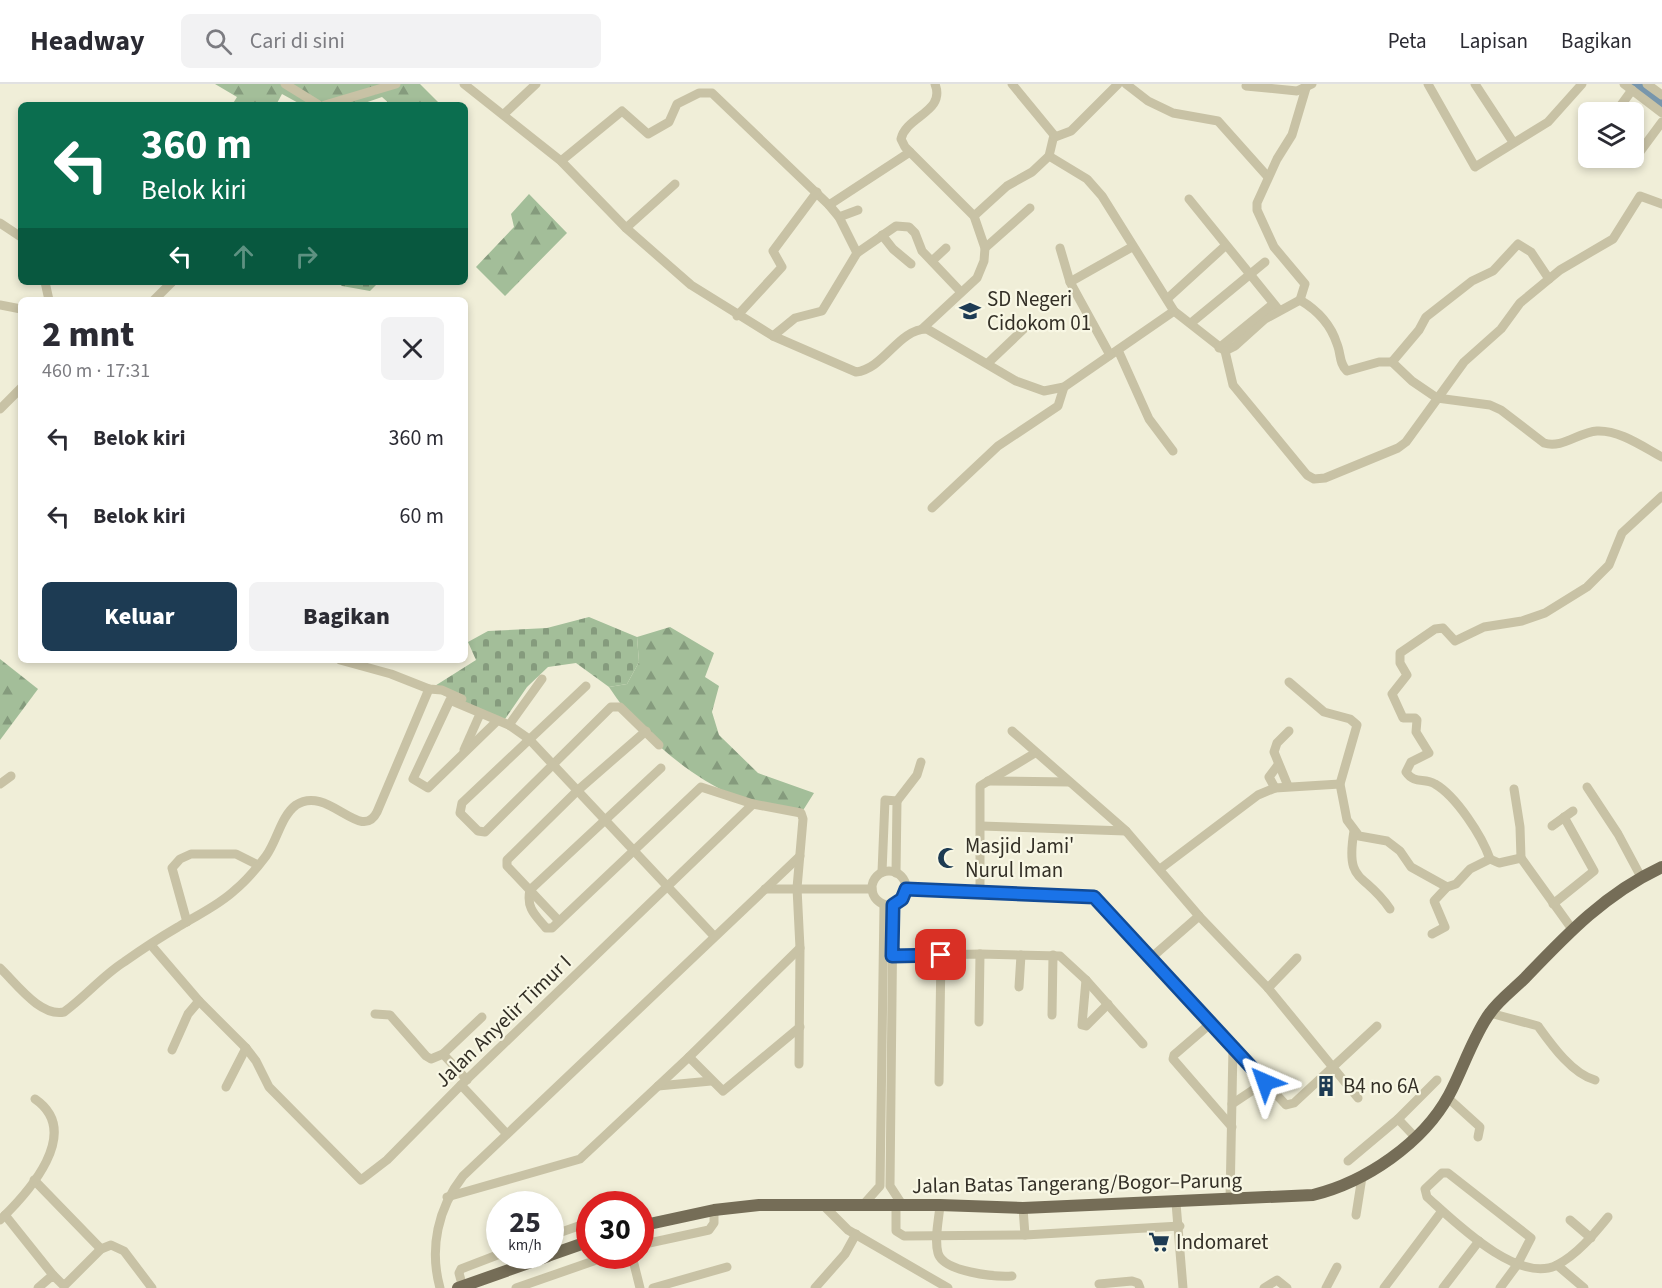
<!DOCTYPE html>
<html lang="id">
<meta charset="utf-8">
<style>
body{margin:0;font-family:"Source Sans 3",sans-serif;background:#f2f2f3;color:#2b2b33;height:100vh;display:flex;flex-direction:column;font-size:22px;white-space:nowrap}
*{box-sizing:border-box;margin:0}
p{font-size:20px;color:#7c7c81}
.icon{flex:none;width:33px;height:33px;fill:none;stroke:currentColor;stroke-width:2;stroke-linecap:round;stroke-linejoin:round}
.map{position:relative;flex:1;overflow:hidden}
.details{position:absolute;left:18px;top:213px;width:450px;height:366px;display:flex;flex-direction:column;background:#fff;border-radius:9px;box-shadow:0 3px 9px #0003}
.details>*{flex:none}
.banner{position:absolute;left:18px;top:18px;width:450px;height:183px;border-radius:9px;box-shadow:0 3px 9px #0003;background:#0b6e4f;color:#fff;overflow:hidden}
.controls{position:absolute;left:1578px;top:18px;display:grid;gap:12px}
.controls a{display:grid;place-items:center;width:66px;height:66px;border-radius:9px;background:#fff;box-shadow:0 3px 9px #0003;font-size:30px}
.speed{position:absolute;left:486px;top:1107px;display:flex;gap:12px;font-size:30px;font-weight:700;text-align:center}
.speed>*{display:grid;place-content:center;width:78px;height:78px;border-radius:50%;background:#fff;box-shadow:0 3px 9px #0003;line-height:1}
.speed small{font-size:15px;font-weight:400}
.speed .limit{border:9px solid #d22;background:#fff;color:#111}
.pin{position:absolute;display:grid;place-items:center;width:51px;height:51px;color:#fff;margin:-26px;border-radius:12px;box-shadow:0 3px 9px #0006}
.me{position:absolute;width:66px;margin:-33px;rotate:317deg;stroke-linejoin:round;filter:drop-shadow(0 0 4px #0008)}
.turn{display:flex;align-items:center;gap:21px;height:126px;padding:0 24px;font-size:27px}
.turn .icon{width:78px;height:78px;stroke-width:2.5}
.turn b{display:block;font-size:42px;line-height:51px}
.lanes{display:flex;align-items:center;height:57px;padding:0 24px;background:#0003;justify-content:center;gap:30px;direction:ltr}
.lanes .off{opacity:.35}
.round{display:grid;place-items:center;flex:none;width:63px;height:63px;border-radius:9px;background:#f2f2f3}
.headline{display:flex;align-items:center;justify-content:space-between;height:102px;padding:0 24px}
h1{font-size:36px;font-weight:800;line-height:45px}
.primary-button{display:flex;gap:12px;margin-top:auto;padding:12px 24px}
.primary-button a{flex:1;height:69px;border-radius:9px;background:#1d3b53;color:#fff;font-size:24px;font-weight:800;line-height:69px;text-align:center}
.primary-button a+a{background:#f2f2f3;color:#2b2b33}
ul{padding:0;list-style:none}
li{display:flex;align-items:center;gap:18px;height:78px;padding:0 24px}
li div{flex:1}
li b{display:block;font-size:22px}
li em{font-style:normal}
header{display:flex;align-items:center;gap:36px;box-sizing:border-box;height:84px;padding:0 30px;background:#fff;border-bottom:2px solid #e1e1e2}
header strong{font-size:28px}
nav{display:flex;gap:33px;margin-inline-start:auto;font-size:21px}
.search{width:420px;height:54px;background:#f2f2f3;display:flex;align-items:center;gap:15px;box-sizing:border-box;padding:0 21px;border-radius:9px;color:#7c7c81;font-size:22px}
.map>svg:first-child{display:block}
.forest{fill:url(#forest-firs)}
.cemetery{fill:url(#cemetery-stones)}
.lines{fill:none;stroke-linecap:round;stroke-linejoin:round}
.river{stroke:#7896ac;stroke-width:15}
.minor{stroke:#c8c2a5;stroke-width:9}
.major{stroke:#756d57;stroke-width:12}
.route-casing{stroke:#114b97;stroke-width:15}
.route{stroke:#1a73e8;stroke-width:10}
.labels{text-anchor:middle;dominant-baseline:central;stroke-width:4.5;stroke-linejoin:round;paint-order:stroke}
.poi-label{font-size:21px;fill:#332f26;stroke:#f8f7e4;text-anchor:start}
.street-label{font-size:21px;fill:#332f26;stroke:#f8f7e4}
</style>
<header>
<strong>Headway</strong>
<div class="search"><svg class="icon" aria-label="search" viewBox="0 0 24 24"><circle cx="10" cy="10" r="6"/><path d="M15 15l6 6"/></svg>Cari di sini</div>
<nav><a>Peta</a><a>Lapisan</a><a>Bagikan</a></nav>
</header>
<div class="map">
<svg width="1662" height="1204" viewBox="0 0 1662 1204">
<defs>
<pattern id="forest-firs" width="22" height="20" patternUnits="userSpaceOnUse" patternTransform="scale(1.5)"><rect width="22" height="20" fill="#a3be99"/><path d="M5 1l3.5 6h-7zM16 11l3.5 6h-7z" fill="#859b7d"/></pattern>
<pattern id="cemetery-stones" width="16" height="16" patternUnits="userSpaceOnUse" patternTransform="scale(1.5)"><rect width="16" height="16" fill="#a3be99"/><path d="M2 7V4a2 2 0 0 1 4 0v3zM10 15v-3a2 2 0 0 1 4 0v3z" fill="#859b7d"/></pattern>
</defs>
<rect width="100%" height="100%" fill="#f0eed8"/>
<g class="forest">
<path d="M215,0H420L441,21H391L382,13L359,21H302L282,10L276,21H232L237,13Z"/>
<path d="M529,110L567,149L505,212L476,183L514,143L511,130Z"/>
<path d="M670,543L714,569L705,593L719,602L712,628L719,651L758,689L814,709L802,728C781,723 755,721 734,712C684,689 639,649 609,603L627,600L639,578L637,553Z"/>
<path d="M0,575L38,605L0,656Z"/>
</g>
<g class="cemetery">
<path d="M337,198H379L370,207L342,202Z"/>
<path d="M589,533L637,553L639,578L627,600L609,603L576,579L548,583L527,603L503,638L430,605L476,576L468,558L488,547L547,544Z"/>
</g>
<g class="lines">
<path class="river" d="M1636,0L1662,20"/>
<g class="minor">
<path d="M285,0L319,21"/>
<path d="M464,0L561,77L626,144L691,201L773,252L856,288C884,285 898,245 927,245L1016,297L1044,307L1064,303L1174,227L1225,267L1235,262L1265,235L1300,216C1317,226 1331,241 1337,260C1341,269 1339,280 1347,287L1379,278H1392L1412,297L1437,314L1490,321L1501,326L1544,359C1562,365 1579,348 1597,347C1620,346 1643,363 1662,373"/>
<path d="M1012,0L1054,51L1049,72L1087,95L1102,112L1174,227"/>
<path d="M1126,0L1148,17L1173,29L1218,37L1268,93"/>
<path d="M1428,0L1475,83L1548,38L1582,0"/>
<path d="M1475,0L1513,58"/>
<path d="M1624,0L1662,29"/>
<path d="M1647,0L1662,11"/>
<path d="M1246,2L1297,7L1312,0"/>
<path d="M325,21L396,0"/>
<path d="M1616,28L1632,6"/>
<path d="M504,30L536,0"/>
<path d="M1055,53L1071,47L1118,0"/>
<path d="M1639,69L1662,38"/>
<path d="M561,77L622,27L648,50L669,38L677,20L699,9H712L829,121L839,133L857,169L896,142L909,143L915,149L922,167L961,208"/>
<path d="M1189,115L1279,226"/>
<path d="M829,121L910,68"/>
<path d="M974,132L1007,102L1032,88L1049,72"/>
<path d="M839,133L858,126"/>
<path d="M0,139L21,153"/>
<path d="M626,144L675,100"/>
<path d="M882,151L893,165L911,180"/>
<path d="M985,164L1030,124"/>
<path d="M1060,164L1070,198L1110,271"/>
<path d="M932,177L946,164"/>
<path d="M45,198L49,216"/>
<path d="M1070,198L1132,163"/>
<path d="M1167,215L1225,162"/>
<path d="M154,216L172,198"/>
<path d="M1300,216L1305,200L1274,163L1257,126V119L1277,75L1292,51L1306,4"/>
<path d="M0,221L21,225"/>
<path d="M737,232L782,183L773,167L817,108"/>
<path d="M1191,239L1265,178"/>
<path d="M922,245L977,194L984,177L985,164L974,132L905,63L901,55C906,32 946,28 935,0"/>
<path d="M773,252L795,234L822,227L857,169"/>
<path d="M1219,264L1273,220"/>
<path d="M1118,266L1149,335L1173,367"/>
<path d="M1225,267L1233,301L1307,391L1314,395L1325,394L1398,364L1406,358L1464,278L1501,245L1520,219L1560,186L1613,155L1640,112L1662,120"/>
<path d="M1392,278L1419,246L1426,233L1472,197L1493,187L1518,160L1531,168L1549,195"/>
<path d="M988,279L1030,239"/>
<path d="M0,325L21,304"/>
<path d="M932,424L998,362L1058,322L1064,303"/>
<path d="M340,576L391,590L429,605L442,606L462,615"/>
<path d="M1289,598L1324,628L1350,635L1357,641L1340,700L1347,736L1359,752L1387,757L1400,767L1411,783L1447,803L1456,800L1470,785L1490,775L1499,779L1521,774L1572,845"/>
<path d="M586,602L462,719L460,729L478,747L485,748L611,623H620L659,661"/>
<path d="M496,638L428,704L413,695L450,616L509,641L529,655L714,852"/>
<path d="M509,641L542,595"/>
<path d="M1012,647L1126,747L1199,832L1268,904L1358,1014"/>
<path d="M464,666L480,630"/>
<path d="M661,684L530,806C526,824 535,831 546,844H552L701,703L753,720L801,729L803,735L797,804L800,864L799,980"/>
<path d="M988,697L1069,698"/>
<path d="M0,700L11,692"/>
<path d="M1288,702L1274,668L1277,659L1289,647"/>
<path d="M1587,703L1618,750L1641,793"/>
<path d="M1275,704L1269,693L1278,681"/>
<path d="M1514,705L1520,743L1521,774"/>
<path d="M897,717L917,691L921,678"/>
<path d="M981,742L1126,747"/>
<path d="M1552,742L1573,727"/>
<path d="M1354,747C1345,801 1364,787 1390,825"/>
<path d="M1490,775C1482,752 1456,712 1435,700C1424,693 1415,701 1406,688L1411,678L1429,669L1416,648L1417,636L1415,634H1403L1392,610L1407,591L1400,579V569L1435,545L1443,544L1455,557L1484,543L1522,537L1545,529L1587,503L1609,481L1622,449L1662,412"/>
<path d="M1160,785L1258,711L1275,704L1340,700"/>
<circle cx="889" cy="804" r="17"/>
<path d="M882,788L885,716L897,717L896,789"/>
<path d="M765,805H872"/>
<path d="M906,805L1094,813L1286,1021L1294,1019L1377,942"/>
<path d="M980,809V702L1035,669"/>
<path d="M1553,820L1594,787L1564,733"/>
<path d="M893,821L890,1102L903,1122"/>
<path d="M559,837L507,782V776L577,707L646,647"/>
<path d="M187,838L172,784L180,775L191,770H236L258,781"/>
<path d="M1432,850L1445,843L1434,817L1447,803"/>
<path d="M151,861L199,917L246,964L256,977L269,1003L361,1096L387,1076L461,1001L753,720"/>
<path d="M892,872L980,870L1060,872L1086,896L1143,960"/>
<path d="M1152,873L1199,832"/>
<path d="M0,884C16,899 40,933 64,928C85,913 102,892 124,878C141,866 159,854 178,843C197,831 218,822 235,806C246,797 257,784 266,772C277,757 281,732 296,721C328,700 361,760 377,728L429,605"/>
<path d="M1086,896L1082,941L1086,942L1108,920"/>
<path d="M1019,903L1021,871"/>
<path d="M1268,904L1297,874"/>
<path d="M1490,929L1538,942C1551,960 1572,990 1595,996"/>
<path d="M375,930L390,931L426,972L431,975L443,970L467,996"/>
<path d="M1052,931L1053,871"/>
<path d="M979,938L980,870"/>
<path d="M1210,940L1174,971L1173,975L1232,1043"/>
<path d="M172,966L188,930L199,917"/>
<path d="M443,970L482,933"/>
<path d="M689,973L723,1007L800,943"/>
<path d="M939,998L941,871"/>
<path d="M461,1001L506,1049"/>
<path d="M658,1002L711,997"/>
<path d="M226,1003L246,964"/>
<path d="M1448,1014L1480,1043L1478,1053"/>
<path d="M1232,1020L1265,998"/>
<path d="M1398,1035L1415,1053"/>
<path d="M1348,1077L1398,1035L1437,996"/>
<path d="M34,1096L101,1165"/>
<path d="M447,1113L580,1075L689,973L800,864"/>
<path d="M1230,1116L1233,963"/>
<path d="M1176,1119L1183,1204"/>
<path d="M822,1120L848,1146L948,1204"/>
<path d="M863,1121L880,1102L884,821"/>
<path d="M940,1121C939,1135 934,1155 938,1169C943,1188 995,1193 1012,1192"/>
<path d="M896,1122V1147L904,1152L1025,1151L1180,1142"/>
<path d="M1023,1124L1025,1151"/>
<path d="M5,1131L53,1191"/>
<path d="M1356,1131L1362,1093"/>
<path d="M0,1136C29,1108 83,1048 35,1015"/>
<path d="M1570,1136L1591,1154"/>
<path d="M550,1152L590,1138"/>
<path d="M640,1161L709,1146L714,1139V1126"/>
<path d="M632,1172L640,1204"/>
<path d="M1557,1181L1584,1204"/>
<path d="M1099,1200L1132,1197L1138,1199L1140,1204"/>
<path d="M38,1204L53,1191L64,1202L101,1165L111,1161L124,1167L152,1204"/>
<path d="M440,1204C429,1164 438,1124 463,1092L800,772"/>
<path d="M463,1204L459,1189L461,1185L500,1170"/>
<path d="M516,1204L608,1172"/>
<path d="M653,1204L727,1183"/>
<path d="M815,1204L845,1170L856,1150"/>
<path d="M1264,1204L1277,1196L1287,1204"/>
<path d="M1326,1204L1337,1183"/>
<path d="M1384,1204L1442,1127"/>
<path d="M1443,1204L1479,1157"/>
<path d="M1500,1204L1517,1181L1531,1154L1448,1089H1442L1425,1105L1427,1113C1454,1137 1518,1201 1557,1181C1578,1170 1594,1150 1608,1133"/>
</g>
<g class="major">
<path d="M640,1142L714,1126L759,1121H940L1023,1124L1313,1111C1366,1098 1423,1059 1449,1011C1462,987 1474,950 1490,929C1499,916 1514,905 1525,894C1567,850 1606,809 1662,783"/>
<path d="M550,1171L590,1157"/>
<path d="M458,1204L548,1172"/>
</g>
</g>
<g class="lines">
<defs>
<path id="route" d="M941,871L892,872L893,821L902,815L906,805L1094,813L1265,998"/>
</defs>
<use href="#route" class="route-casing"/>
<use href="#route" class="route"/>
</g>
<defs>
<symbol id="school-bare" viewBox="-9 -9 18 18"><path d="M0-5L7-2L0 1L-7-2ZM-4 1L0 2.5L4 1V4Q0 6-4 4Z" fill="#1d3b53" stroke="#f8f7e4" stroke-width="2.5" paint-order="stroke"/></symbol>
<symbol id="mosque-bare" viewBox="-9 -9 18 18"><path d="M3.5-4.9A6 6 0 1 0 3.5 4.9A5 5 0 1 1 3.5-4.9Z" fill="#1d3b53" stroke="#f8f7e4" stroke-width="2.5" paint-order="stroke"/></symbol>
<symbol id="building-bare" viewBox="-9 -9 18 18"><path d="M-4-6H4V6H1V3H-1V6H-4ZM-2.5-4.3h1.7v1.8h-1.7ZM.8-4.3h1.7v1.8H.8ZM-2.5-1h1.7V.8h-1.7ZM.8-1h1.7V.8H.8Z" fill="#1d3b53" stroke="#f8f7e4" stroke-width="2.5" paint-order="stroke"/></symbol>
<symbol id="supermarket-bare" viewBox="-9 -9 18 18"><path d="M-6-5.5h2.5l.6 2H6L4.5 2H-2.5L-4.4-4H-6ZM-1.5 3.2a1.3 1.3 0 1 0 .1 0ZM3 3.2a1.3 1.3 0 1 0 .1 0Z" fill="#1d3b53" stroke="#f8f7e4" stroke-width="2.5" paint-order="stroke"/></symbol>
</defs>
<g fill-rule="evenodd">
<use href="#school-bare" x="955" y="212" width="30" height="30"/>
<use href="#mosque-bare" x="933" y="759" width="30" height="30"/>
<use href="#building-bare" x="1311" y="987" width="30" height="30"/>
<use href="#supermarket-bare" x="1144" y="1143" width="30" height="30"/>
</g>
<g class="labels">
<g class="poi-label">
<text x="987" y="215">SD Negeri<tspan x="987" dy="24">Cidokom 01</tspan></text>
<text x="965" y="762">Masjid Jami'<tspan x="965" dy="24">Nurul Iman</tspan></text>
<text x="1343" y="1002">B4 no 6A</text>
<text x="1176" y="1158">Indomaret</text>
</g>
<g class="street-label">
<text transform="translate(503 937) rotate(-44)">Jalan Anyelir Timur I</text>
<text transform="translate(1077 1099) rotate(-1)">Jalan Batas Tangerang/Bogor–Parung</text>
</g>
</g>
</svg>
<div class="controls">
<a><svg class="icon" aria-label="layers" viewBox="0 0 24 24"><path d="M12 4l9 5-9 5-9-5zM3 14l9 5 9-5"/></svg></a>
</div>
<div class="speed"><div>25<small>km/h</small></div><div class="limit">30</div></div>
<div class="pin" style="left:941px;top:871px;background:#d93025"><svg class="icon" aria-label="arrive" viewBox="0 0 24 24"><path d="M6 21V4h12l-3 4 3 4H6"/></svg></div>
<svg class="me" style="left:1265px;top:998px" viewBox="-20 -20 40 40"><path d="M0-17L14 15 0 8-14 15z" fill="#1a73e8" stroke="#fff" stroke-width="4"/></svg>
<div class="banner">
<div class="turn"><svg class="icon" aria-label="left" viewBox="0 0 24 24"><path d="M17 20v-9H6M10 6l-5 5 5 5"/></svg><div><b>360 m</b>Belok kiri</div></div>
<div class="lanes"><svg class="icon" aria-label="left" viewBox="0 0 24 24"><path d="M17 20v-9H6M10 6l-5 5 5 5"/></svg><svg class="icon off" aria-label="ahead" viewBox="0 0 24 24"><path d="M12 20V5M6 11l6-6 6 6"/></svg><svg class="icon off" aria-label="right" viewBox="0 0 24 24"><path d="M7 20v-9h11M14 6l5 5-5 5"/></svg></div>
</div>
<section class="details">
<div class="headline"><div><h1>2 mnt</h1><p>460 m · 17:31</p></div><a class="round"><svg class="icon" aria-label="close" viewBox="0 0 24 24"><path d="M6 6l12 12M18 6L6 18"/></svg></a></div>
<ul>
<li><svg class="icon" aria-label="left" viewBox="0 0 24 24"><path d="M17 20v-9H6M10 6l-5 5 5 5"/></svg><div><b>Belok kiri</b></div><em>360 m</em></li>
<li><svg class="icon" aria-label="left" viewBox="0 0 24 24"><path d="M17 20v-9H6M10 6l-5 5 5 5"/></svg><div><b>Belok kiri</b></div><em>60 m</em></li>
</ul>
<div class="primary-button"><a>Keluar</a><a>Bagikan</a></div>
</section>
</div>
